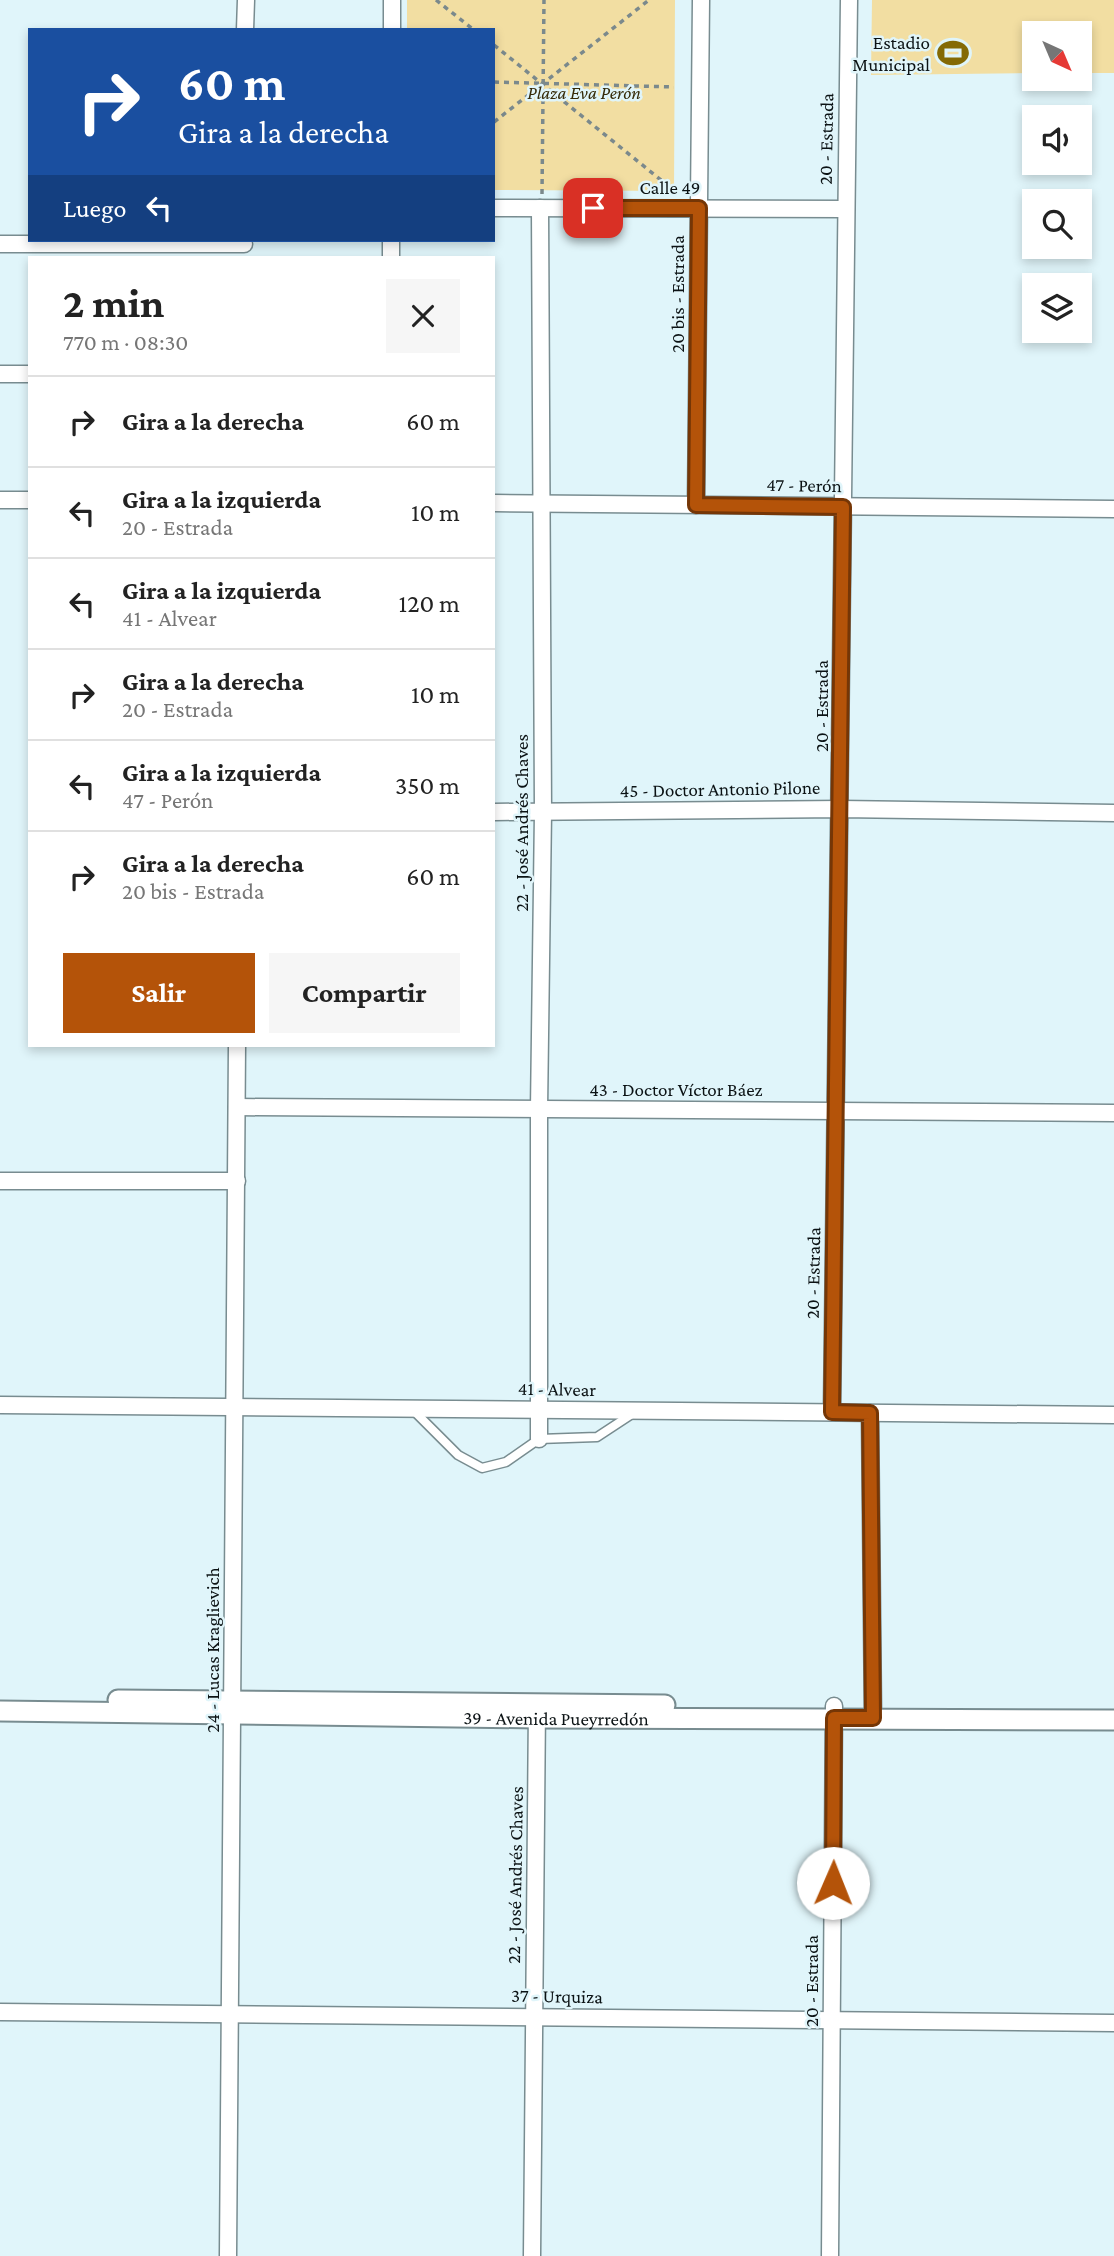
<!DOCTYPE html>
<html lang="es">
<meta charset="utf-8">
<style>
body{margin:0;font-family:"Crimson Pro",serif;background:#f6f6f6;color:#222;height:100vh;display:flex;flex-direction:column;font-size:26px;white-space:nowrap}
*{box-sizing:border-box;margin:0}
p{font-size:23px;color:#767676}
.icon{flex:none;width:38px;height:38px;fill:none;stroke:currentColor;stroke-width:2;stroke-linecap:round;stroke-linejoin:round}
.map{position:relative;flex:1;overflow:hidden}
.side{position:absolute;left:28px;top:256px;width:467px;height:791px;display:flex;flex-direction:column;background:#fff;border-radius:0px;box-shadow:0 4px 10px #0003}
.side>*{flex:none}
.banner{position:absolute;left:28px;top:28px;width:467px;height:214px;border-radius:0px;box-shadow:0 4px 10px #0003;background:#1a4fa0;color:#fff;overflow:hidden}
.needle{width:46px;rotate:136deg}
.buttons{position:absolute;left:1022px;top:21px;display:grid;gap:14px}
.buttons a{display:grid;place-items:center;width:70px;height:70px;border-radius:0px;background:#fff;box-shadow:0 4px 10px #0003;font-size:35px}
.pin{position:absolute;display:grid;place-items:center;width:60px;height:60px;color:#fff;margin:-30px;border-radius:14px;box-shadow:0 4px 10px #0006}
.me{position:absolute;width:77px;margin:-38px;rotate:1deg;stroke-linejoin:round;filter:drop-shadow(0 0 5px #0008)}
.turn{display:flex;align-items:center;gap:24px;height:147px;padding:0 35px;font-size:32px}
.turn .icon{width:91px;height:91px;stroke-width:2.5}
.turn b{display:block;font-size:49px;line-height:60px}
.then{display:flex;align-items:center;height:66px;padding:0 35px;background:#0003;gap:14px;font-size:26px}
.round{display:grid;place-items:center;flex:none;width:74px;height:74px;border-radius:0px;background:#f6f6f6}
.head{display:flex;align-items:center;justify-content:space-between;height:119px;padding:0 35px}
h1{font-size:42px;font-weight:700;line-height:52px}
.primary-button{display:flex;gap:14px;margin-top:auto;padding:14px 35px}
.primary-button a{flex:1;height:80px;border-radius:0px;background:#b45309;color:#fff;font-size:28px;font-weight:700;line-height:80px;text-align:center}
.primary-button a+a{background:#f6f6f6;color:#222}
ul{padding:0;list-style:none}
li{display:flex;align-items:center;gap:21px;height:91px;padding:0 35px;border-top:2px solid #e0e0e0}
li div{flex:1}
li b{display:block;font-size:26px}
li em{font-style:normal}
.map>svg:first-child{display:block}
.green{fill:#f2dea2}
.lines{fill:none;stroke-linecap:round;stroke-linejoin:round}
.service-casing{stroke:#788c90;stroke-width:11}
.minor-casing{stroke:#788c90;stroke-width:19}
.tertiary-casing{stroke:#788c90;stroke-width:23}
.path{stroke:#7b898c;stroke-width:3.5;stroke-dasharray:5 5;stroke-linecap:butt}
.service{stroke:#fff;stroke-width:8}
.minor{stroke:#fff;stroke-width:16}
.tertiary{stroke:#fff;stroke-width:19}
.route-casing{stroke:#753606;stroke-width:18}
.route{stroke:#b45309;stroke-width:12}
.labels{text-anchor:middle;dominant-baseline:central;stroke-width:5;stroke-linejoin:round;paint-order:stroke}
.poi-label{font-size:19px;fill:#0b1214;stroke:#e0f5fa;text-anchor:end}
.park-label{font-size:19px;font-style:italic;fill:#352a07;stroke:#e0f5fa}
.street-label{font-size:19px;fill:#0b1214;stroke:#e0f5fa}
</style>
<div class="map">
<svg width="1114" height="2256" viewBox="0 0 1114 2256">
<rect width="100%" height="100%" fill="#e0f5fa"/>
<g class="green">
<path d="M407,0H675L674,191L494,190V30H407Z"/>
<path d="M872,0H1114V73H1080V33H1034V73L871,75Z"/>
</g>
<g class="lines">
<defs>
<path id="service" d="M413,1410L458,1455L482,1468L506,1462L539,1439L597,1437L632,1414"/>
<g id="minor">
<path d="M245,30L246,0"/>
<path d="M392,30V0"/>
<path d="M494,208L846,209"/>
<path d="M0,244H244"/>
<path d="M391,257V240"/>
<path d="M0,374H30"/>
<path d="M0,500H30"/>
<path d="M494,503L1114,509"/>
<path d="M696,505L701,0"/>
<path d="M494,812L841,809L1114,813"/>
<path d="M237,1107L1114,1113"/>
<path d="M0,1181H237"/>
<path d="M0,1405L1114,1415"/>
<path d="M832,1412L849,0"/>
<path d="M870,1413L873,1718"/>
<path d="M539,1439V1109L543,812L540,208"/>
<path d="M0,2012L1114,2023"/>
<path d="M228,2256L237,1045"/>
<path d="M532,2256L537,1706"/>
<path d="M830,2256L834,1706"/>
</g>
<g id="tertiary">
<path d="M118,1700L665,1705"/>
<path id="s1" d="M0,1711L537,1718L1114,1720"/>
</g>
</defs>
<use href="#service" class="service-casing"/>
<use href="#minor" class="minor-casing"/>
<use href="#tertiary" class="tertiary-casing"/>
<g class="path">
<path d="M436,0L474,30"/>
<path d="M494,45L677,193"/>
<path d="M494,82L674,87"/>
<path d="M494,122L649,0"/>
<path d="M542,194L544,0"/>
</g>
<use href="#service" class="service"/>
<use href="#minor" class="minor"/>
<use href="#tertiary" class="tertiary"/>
</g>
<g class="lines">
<defs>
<path id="route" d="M593,208H699L696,505L843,507L832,1412L870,1413L873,1718H834L833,1883"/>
</defs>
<use href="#route" class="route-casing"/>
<use href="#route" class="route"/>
</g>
<defs>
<symbol id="stadium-bare" viewBox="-9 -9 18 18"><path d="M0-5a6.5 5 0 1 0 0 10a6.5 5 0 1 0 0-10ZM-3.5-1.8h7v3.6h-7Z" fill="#846a05" stroke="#e0f5fa" stroke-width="2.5" paint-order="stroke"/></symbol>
</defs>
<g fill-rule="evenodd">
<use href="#stadium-bare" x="931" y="31" width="44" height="44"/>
</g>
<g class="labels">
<g class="poi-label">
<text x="930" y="42">Estadio<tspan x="930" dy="22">Municipal</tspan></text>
</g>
<g class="park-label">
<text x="584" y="92">Plaza Eva Perón</text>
</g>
<g class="street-label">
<text transform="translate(826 139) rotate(-89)">20 - Estrada</text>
<text x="670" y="187">Calle 49</text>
<text transform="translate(677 294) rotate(-90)">20 bis - Estrada</text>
<text transform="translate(804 485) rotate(1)">47 - Perón</text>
<text transform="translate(821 706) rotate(-90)">20 - Estrada</text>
<text transform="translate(720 789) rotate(-1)">45 - Doctor Antonio Pilone</text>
<text transform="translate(521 823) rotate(-90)">22 - José Andrés Chaves</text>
<text x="676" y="1089">43 - Doctor Víctor Báez</text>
<text transform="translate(813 1273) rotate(-89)">20 - Estrada</text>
<text transform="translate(557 1389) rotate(1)">41 - Alvear</text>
<text transform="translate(212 1650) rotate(-90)">24 - Lucas Kraglievich</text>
<text stroke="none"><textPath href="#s1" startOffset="556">39 - Avenida Pueyrredón</textPath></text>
<text transform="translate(515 1875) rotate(-89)">22 - José Andrés Chaves</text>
<text transform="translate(811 1981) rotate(-90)">20 - Estrada</text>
<text transform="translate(557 1996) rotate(1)">37 - Urquiza</text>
</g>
</g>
</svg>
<div class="buttons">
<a><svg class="needle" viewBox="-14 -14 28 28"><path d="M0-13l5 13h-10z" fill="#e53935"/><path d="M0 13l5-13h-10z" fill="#767676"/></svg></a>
<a><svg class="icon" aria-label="sound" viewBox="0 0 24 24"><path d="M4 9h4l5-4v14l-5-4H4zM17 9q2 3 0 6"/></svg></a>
<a><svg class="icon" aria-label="search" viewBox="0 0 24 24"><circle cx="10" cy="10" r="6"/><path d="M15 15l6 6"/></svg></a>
<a><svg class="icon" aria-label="layers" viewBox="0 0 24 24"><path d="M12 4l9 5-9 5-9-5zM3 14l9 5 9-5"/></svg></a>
</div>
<div class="pin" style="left:593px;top:208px;background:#d93025"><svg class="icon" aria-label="arrive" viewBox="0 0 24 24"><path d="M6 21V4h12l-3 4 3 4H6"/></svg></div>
<svg class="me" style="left:833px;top:1883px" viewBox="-20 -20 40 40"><circle r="19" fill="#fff"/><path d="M0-13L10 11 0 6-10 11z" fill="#b45309"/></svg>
<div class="banner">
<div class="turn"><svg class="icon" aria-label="right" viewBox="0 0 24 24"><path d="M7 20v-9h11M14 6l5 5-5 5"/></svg><div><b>60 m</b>Gira a la derecha</div></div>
<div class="then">Luego<svg class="icon" aria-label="left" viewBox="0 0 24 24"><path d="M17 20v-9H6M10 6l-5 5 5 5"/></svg></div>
</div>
<section class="side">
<div class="head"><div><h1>2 min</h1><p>770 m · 08:30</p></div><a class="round"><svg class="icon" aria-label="close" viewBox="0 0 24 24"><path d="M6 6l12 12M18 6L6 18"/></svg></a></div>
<ul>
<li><svg class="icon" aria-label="right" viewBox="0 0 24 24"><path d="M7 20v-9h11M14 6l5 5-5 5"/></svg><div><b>Gira a la derecha</b></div><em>60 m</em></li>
<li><svg class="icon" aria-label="left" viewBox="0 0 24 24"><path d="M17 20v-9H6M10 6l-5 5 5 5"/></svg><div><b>Gira a la izquierda</b><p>20 - Estrada</p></div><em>10 m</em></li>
<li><svg class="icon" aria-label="left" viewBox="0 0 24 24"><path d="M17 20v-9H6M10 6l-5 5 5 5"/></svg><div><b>Gira a la izquierda</b><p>41 - Alvear</p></div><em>120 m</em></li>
<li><svg class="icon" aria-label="right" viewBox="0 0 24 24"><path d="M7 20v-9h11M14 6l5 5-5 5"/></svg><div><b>Gira a la derecha</b><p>20 - Estrada</p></div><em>10 m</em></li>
<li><svg class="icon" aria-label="left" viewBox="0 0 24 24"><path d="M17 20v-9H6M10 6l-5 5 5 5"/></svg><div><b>Gira a la izquierda</b><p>47 - Perón</p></div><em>350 m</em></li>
<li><svg class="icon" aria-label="right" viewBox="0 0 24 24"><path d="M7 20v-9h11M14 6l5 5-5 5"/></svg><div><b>Gira a la derecha</b><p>20 bis - Estrada</p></div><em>60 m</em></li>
</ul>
<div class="primary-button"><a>Salir</a><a>Compartir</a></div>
</section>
</div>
